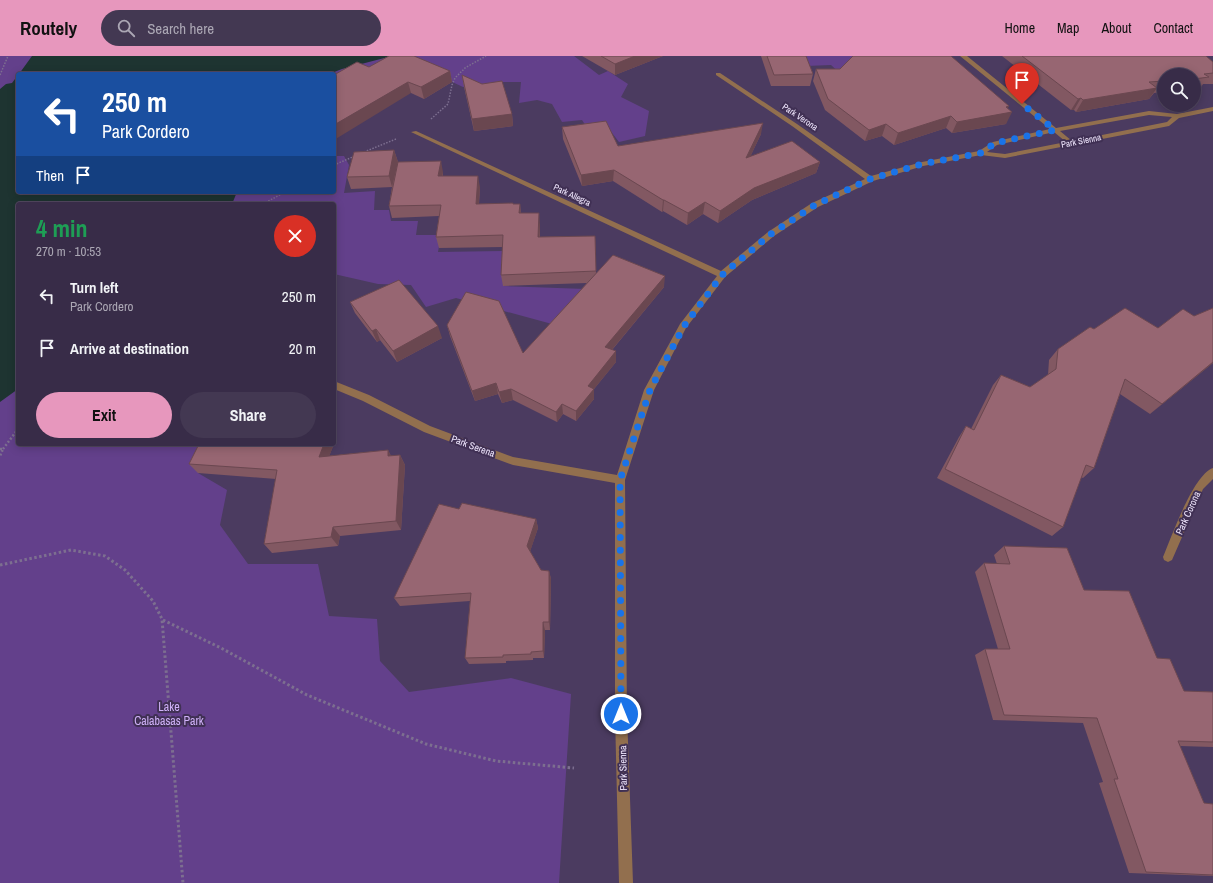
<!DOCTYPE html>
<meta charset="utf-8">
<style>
body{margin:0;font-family:"Archivo Narrow",sans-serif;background:#433852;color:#f1f3f6;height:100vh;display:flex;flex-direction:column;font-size:15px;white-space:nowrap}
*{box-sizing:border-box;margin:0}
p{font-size:13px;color:#aba7b4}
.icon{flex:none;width:22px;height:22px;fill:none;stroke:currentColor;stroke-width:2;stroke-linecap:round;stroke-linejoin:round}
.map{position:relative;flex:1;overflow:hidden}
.details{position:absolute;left:16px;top:146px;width:320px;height:244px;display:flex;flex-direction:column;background:#382c48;border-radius:4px;box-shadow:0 2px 10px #0003,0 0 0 1px #524860}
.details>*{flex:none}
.top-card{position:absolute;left:16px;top:16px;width:320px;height:122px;border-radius:4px;box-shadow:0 2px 10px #0003,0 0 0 1px #524860;background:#1a4fa0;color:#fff;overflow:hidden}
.controls{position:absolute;left:1157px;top:12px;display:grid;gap:8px}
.controls a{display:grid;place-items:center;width:44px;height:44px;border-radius:50%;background:#382c48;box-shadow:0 2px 10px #0003,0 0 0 1px #524860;font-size:20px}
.pin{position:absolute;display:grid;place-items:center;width:34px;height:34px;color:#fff;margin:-41px -17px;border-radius:50% 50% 50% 0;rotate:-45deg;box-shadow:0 0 4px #0007}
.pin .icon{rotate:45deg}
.me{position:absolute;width:44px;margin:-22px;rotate:0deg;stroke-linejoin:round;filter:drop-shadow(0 0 3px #0008)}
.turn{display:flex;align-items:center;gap:14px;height:84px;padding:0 20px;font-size:18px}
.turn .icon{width:52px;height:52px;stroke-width:2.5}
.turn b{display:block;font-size:28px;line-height:34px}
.then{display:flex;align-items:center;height:38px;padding:0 20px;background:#0003;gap:8px;font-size:15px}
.round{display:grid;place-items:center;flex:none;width:42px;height:42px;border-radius:21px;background:#433852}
.overview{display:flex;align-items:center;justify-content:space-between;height:68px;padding:0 20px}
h1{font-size:24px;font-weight:800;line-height:30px;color:#1e9e55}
.cta{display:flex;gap:8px;margin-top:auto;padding:8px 20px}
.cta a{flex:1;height:46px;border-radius:24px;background:#e797bd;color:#111;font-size:16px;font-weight:800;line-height:46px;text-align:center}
.cta a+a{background:#433852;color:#f1f3f6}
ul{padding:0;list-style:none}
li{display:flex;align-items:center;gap:12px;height:52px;padding:0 20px}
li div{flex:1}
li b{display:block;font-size:15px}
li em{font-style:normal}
header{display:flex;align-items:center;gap:24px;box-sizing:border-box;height:56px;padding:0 20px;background:#e797bd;color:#111}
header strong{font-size:19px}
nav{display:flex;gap:22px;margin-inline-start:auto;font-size:14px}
.search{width:280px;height:36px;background:#433852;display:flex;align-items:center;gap:10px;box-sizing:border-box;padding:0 14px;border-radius:22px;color:#aba7b4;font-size:15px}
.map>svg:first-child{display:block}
.green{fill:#63408b}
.water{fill:#1e3431}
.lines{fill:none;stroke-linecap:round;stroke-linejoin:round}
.path-far2{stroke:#7d6f90;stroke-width:1.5;stroke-dasharray:1.5 1.5;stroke-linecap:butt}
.path-far1{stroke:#7d6f90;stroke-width:2.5;stroke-dasharray:2 2;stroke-linecap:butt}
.path{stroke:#7d6f90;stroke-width:3;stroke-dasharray:2.5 2.5;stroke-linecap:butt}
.minor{fill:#926f4e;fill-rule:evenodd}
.wall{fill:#825862}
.shaded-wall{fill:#6a4750}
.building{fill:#976672;stroke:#6a4750}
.route{stroke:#1a73e8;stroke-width:7;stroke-dasharray:0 12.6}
.labels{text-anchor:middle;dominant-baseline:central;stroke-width:4;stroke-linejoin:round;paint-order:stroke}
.far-street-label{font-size:9px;fill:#f0e7fe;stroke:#403054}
.street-label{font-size:10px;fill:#f0e7fe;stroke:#403054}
.near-park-label{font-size:12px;fill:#d0b2f9;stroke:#403054}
</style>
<header>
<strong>Routely</strong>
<div class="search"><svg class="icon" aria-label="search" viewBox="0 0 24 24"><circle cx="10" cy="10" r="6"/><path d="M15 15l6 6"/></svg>Search here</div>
<nav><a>Home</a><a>Map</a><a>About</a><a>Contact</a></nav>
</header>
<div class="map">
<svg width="1213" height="827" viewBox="0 0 1213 827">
<rect width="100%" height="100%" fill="#4b3b60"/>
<g class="green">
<path d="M0,0H574L599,19L608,15L628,28L621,41L649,55L645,80L619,86L609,73L590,76L582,64L562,66L552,48L537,44L519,47L521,26H504L463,31L405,4L334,26V18H18V136H334V100H344L349,109L344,137L375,135L374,154H389L391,165H418L416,179H441L438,196L503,195V230L586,233L552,268L456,242L426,251L411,229L378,228L334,218V148H18V388H204L198,417L227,434L220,469L248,508H318L329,560L377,563L380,605L409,636L511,622L571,638L559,827H0Z"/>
<path d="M799,0H865L844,21L831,9L806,10Z"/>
</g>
<g class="water">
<path d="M32,0H392L342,13L329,18H19Z"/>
<path d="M18,19V136H237L232,148H18V333L0,346V33L6,28L12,27Z"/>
</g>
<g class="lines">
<g class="path-far2">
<path d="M0,19L8,0"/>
<path d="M431,63L448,48L452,29L455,22L465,12L486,0"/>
<path d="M364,96L396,83"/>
<path d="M334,109L355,100"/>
<path d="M263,148L285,136"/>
</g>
<g class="path-far1">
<path d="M0,393H3L0,400"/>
<path d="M3,393L18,373"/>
</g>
<g class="path">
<path d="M0,509L71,494L105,500L125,514L153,545L162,563L183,827"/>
<path d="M163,564L221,592L307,639L426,688L496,705L574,712"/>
</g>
<g class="minor">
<path d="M960,0H967L1056,72L1149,55L1177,58L1213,51V55L1179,62L1169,70L1005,102L981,99L923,110L873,125L818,151L774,180L725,221L686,272L654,334L625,424L627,658L633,827H619L615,658V427L513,409L424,376L363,345L334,333V325L369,339L430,370L513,401L617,419L644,334L680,268L717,220L411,76L416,75L721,215L768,176L812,147L865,123L792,70L716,19V17H720L797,68L871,120L922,106L979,95L993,86L1050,73ZM1149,59L1172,61L1167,66L1072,85L1060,75ZM1054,76L1066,86L1005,98L987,96L997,89Z"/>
<path d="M1213,412V423L1203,433L1172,504L1168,506L1164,504L1163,501C1172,480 1193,419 1213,412Z"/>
</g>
</g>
<g class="wall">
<path d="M582,0H663L615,19Z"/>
<path d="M761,0H806L813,18L810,30H771Z"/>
<path d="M1002,0H1206L1213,6V28H1203L1200,33H1194V19H1164V36L1154,37L1149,43L1076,56L1074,54H1071Z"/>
<path d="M369,11L450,15L452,26L424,43L411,37Z"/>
<path d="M816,13L1008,53L1006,68L952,77L946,72L894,89L882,80L865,85L825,54L813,25Z"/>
<path d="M462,19L512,58L513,70L474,75L464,31Z"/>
<path d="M562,71L618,90L761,78L750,101L820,106L816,117L752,144L718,167L703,158L687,169L663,155L662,156L613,125L582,130L563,83Z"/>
<path d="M394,94L398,106L443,116V120L480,131L479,148H520L521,157L540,169V181L595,180L596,217L664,231L612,294L616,306L594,333V343L576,365L563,358L557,366L513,344L502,347L498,338L475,345L450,280L447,269L523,297L587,227L503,230L501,219L503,191L439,192L436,181L439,160L392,162L389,150L392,131L351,133L347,121Z"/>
<path d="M350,246L442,282L397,306L380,284L377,286L355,257Z"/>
<path d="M1094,273L1213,307L1150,358L1120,338L1094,412L1083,422L1081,421L1063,471L1052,480L937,422L959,381L966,370L971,373L993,329L1001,319L1030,331L1048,319L1049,304L1058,293Z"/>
<path d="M199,388H334L329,400L388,394L391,400L400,399L405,409L401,474L340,480L338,490L272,497L264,488L276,423L198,417L189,408Z"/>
<path d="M459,453L536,463L538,472L530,495L541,514L549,515L551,523L550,574H545L544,602H533V604L506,605V607L469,608L465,602L470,545L400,550L394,542Z"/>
<path d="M1004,490L1084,534L1157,602L1184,635L1213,636V691L1180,690L1204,747L1213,748V820L1129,817L1099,727L1103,726L1083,667L993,664L975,599L985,593H998L975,516L984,507L997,508L994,499Z"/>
</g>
<g class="shaded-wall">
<path d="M635,0H663L615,19V8Z"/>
<path d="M450,15L452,26L424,43L421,31Z"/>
<path d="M408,26L411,37L334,84V69Z"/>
<path d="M1157,32L1149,43L1076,56L1083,44Z"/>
<path d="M1081,42L1074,54H1071L1078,43Z"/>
<path d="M1009,50L1005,57L1012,56L1006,68L952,77L957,66Z"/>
<path d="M512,58L513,70L474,75L472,63Z"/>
<path d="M951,60L946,72L894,89L898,77Z"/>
<path d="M763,67L761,78L744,114L746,102Z"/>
<path d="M886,68L882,80L865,85L869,74Z"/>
<path d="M394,94L398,106L392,131L389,120Z"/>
<path d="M441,105L443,116L441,132L438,120Z"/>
<path d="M820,106L816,117L752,144L718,167L720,155L754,132Z"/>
<path d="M614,114L613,125L582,130L581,119Z"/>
<path d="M478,120L480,131L478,159L476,148Z"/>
<path d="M663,144H664L663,155L662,156Z"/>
<path d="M705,146L703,158L687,169L688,157Z"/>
<path d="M520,148L521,160L519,157Z"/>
<path d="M539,157L540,169L539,192L538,181Z"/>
<path d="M665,220L664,231L605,302V291Z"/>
<path d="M438,270L442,282L397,306L393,295Z"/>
<path d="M376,273L380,284L377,286L372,275Z"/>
<path d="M616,295V306L594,333V343L576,365V355L588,330Z"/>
<path d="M1213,306V307L1150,358L1162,348Z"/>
<path d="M496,327L498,338L475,345L472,335Z"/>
<path d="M511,333L513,344L502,347L499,336Z"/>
<path d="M562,348L563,358L557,366L556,356Z"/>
<path d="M324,388H334L325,411L319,401Z"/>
<path d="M388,394L393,404L388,400Z"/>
<path d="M400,399L405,409L401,474L396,465Z"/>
<path d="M536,463L538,472L529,499L527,490Z"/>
<path d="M333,471L340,480L338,490L331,481Z"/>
<path d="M549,515L551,523L550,574L549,566Z"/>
<path d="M543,566L545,574L544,602L543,595Z"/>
</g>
<g class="building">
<path d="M389,0H414L450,15L421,31L408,26L334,69V19L357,6L369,11Z"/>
<path d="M601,0H635L615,8Z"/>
<path d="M767,0H806L813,18L774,19Z"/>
<path d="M853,0H951L1009,50L1006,51L1012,56L957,66L951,60L898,77L886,68L869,74L828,43L816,13H840Z"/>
<path d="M1022,0H1206L1213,6V17L1204,18L1209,21L1194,23V19H1164V25L1149,26L1157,32L1083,44L1081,42L1078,43Z"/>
<path d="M462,19L482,28L502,25L512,58L472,63Z"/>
<path d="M606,65L618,90L763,67L746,102L792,85L820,106L754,132L720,155L705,146L688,157L664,144H663L614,114L581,119L562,71Z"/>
<path d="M394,94L389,120L347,121L354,96Z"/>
<path d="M441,105L438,120H478L476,148L513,147V148H520L519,157H539L538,181L595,180L596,215L501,219L503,179L436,181L441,149L389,150L398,106Z"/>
<path d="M613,199L665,220L605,291L616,295L588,330L594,333L576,355L562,348L556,356L511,333L499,336L496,327L472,335L447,269L466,236L499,245L523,297Z"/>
<path d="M399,224L438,270L393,295L376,273L372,275L350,246Z"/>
<path d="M1125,252L1158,272L1183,253L1194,260L1213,252V306L1162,348L1125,323L1094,412L1086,409L1063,471L945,413L966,370L974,374L1001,319L1030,331L1056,313L1058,293L1090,271L1094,273Z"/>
<path d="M199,388H324L319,401L388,394V400L400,399L396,465L333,471L331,481L264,488L277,414L189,408Z"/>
<path d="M462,447L536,463L527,490L541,514L549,515V566H543V595L531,596V598L503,599V601L465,602L471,537L394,542L439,448L459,453Z"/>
<path d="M1004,490L1067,492L1084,534L1129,535L1157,602L1170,603L1184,635L1213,636V686L1178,685L1204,747L1213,748V819L1146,816L1114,723H1118L1097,662L1004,659L985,593H1010L984,507L1010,508Z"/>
</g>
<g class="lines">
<path class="route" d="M621,658L620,424L650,334L684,270L722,219L771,178L815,149L870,123L922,108L981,97L995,87L1055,74L1022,48"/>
</g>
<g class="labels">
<g class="far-street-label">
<text transform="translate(800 61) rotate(34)">Park Verona</text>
<text transform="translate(1081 85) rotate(-11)">Park Sienna</text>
<text transform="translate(572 139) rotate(25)">Park Allegra</text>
</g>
<g class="street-label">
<text transform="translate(473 390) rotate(20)">Park Serena</text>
<text transform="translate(1188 457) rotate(-66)">Park Corona</text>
<text transform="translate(623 712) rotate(-91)">Park Sienna</text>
</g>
<g class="near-park-label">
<text x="169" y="651">Lake<tspan x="169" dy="14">Calabasas Park</tspan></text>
</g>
</g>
</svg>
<div class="controls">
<a><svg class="icon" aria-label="search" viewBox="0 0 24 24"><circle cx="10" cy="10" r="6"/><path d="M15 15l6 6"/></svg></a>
</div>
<div class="pin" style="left:1022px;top:48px;background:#d93025"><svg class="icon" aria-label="arrive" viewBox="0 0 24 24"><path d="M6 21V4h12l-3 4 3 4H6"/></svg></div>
<svg class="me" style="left:621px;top:658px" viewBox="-20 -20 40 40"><circle r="17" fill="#1a73e8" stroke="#fff" stroke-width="3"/><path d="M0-11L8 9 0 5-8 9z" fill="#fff"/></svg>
<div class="top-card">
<div class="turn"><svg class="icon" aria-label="left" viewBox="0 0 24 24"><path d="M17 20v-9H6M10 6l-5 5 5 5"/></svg><div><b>250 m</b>Park Cordero</div></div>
<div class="then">Then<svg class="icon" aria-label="arrive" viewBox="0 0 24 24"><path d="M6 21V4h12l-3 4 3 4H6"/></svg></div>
</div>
<section class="details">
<div class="overview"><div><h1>4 min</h1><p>270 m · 10:53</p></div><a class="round" style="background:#d93025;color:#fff"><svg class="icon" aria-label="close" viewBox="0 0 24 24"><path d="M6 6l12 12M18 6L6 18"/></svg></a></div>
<ul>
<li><svg class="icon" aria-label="left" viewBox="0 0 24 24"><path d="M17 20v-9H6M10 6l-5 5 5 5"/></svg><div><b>Turn left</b><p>Park Cordero</p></div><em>250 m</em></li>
<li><svg class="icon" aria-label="arrive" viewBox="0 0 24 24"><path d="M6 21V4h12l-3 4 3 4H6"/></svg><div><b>Arrive at destination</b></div><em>20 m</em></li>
</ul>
<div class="cta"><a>Exit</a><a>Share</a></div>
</section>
</div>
